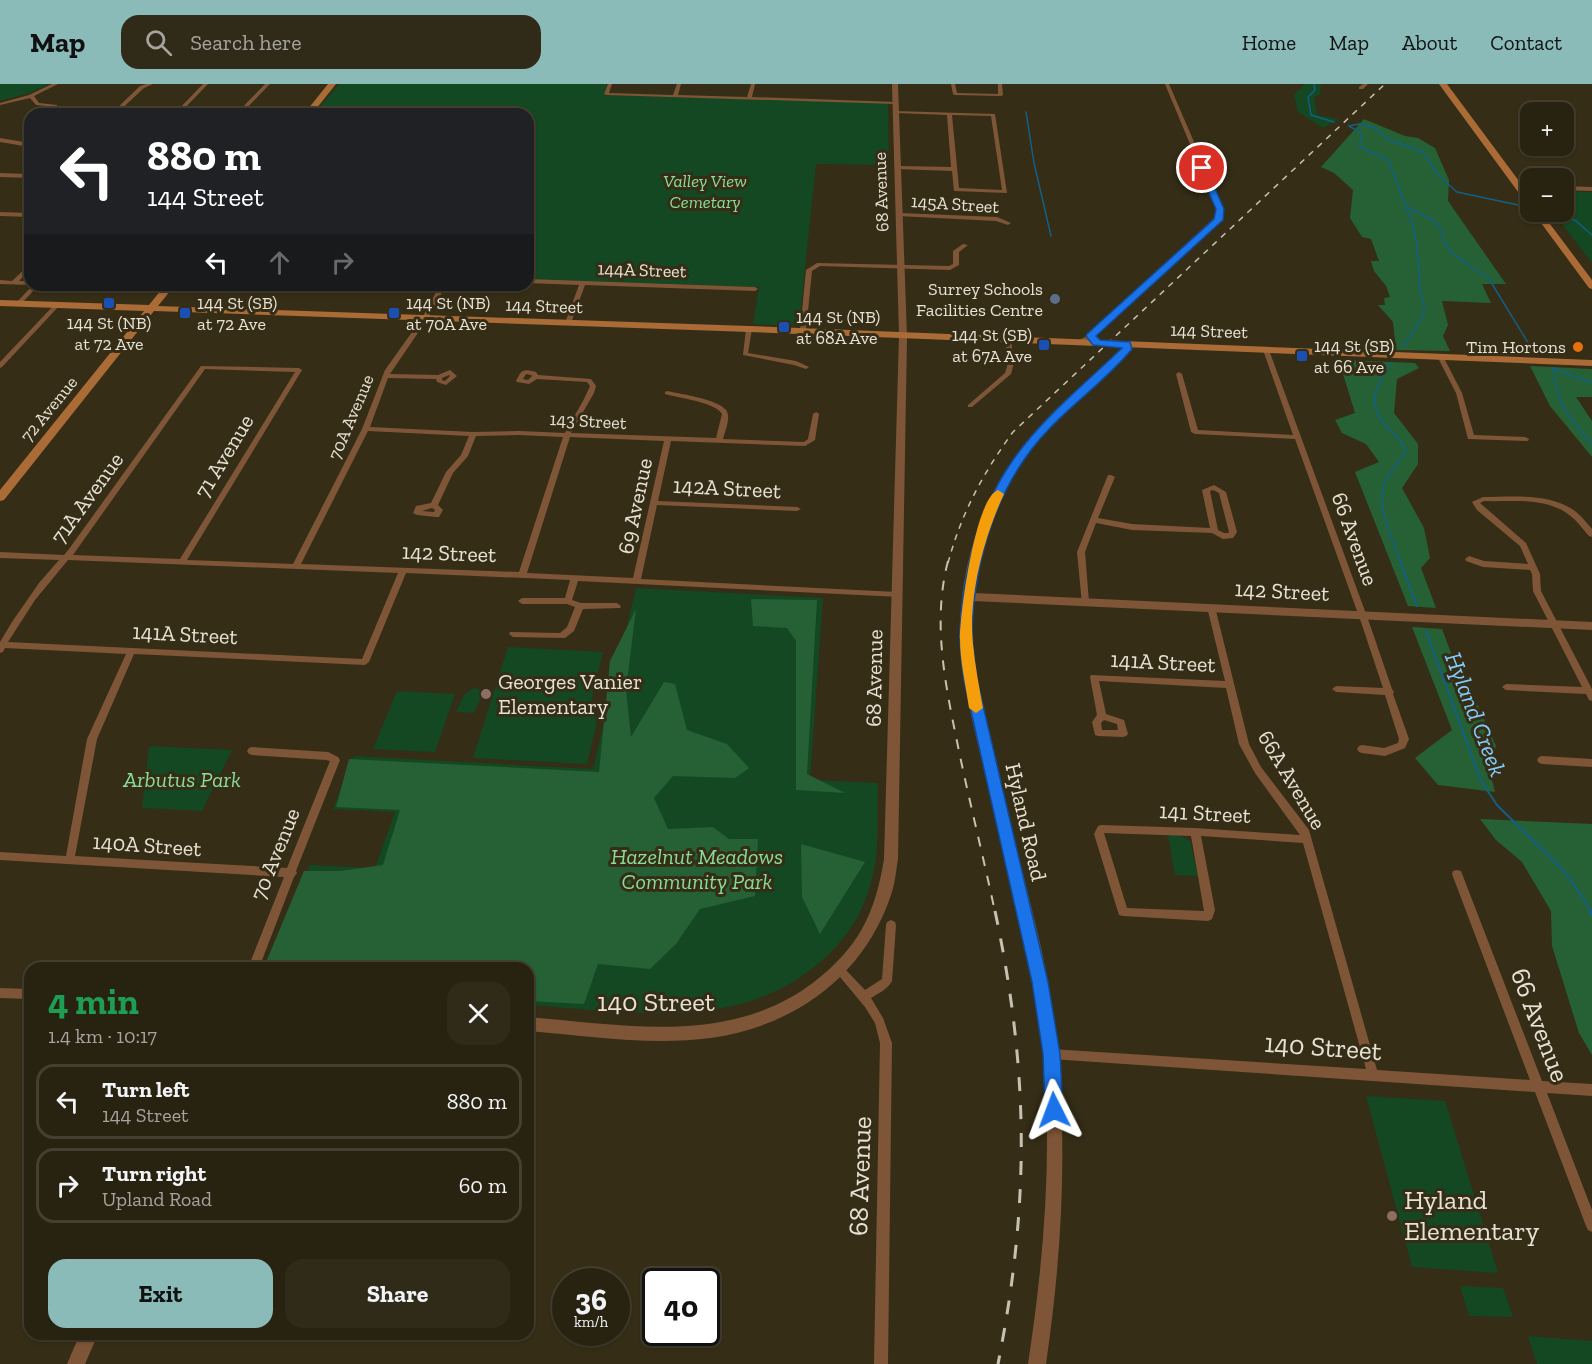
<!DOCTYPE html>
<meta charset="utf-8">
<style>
body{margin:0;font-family:"Zilla Slab",serif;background:#302a19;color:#f1f3f6;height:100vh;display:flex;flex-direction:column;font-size:22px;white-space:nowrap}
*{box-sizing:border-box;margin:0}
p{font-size:20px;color:#a5a49f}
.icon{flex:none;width:33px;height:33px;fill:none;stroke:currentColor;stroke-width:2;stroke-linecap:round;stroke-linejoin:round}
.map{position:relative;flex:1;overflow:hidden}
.side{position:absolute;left:24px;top:878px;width:510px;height:378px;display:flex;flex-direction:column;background:#282210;border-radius:18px;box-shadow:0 2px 4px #0004,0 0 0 2px #443f30}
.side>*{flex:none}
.guide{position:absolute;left:24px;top:24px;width:510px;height:183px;border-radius:18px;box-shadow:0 2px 4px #0004,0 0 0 2px #443f30;background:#202124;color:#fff;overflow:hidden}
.controls{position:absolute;left:1520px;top:18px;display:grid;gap:12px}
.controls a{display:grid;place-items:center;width:54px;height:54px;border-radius:12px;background:#282210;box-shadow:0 2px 4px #0004,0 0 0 2px #443f30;font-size:30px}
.speed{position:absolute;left:552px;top:1184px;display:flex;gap:12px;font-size:30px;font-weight:700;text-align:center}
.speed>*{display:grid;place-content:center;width:78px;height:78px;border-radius:50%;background:#282210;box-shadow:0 2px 4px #0004,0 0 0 2px #443f30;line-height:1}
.speed small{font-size:15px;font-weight:400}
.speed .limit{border:3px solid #111;border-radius:9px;background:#fff;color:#111}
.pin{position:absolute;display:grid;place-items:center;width:51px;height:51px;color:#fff;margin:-26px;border:3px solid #fff;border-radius:50%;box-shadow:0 2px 6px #0007}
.me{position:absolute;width:66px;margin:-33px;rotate:357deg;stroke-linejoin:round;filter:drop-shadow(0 0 4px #0008)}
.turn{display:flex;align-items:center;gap:21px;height:126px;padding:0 24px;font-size:27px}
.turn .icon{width:78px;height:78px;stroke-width:2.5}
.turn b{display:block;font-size:42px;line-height:51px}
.lanes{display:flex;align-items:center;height:57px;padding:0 24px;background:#0003;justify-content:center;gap:30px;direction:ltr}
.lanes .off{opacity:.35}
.round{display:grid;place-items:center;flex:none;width:63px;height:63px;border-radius:18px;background:#302a19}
.head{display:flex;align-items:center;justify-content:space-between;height:102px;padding:0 24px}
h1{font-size:36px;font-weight:700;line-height:45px;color:#1e9e55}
.button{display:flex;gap:12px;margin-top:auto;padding:12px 24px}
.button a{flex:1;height:69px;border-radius:18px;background:#8bbbb9;color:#111;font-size:24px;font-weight:700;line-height:69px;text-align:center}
.button a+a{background:#302a19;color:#f1f3f6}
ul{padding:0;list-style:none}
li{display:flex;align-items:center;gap:18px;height:75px;margin:0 12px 9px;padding:0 12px;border:3px solid #443f30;border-radius:18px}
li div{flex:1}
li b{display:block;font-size:22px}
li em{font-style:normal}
header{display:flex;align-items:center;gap:36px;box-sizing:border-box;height:84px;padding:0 30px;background:#8bbbb9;color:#111}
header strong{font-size:28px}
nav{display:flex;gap:33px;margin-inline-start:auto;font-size:21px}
.search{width:420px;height:54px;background:#302a19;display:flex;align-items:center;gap:15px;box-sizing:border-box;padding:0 21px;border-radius:18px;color:#a5a49f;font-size:22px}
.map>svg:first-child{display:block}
.green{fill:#134822}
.forest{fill:#256134}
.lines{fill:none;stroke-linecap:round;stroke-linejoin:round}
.stream-far2{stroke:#125f87;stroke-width:1.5}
.stream-far1{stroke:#125f87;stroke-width:2}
.stream{stroke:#125f87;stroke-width:3}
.minor{fill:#7e5637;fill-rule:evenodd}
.tertiary{fill:#7e5637;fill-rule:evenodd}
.secondary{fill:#ab6b37;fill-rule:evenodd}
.rail-far2{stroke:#c7c1b2;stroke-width:1.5;stroke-dasharray:6 6;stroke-linecap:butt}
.rail-far1{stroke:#c7c1b2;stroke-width:2;stroke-dasharray:10 10;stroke-linecap:butt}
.rail{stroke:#c7c1b2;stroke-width:3;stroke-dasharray:14 14;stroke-linecap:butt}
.route{fill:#1a73e8;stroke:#114b97;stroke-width:1.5}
.slow{fill:#f59e0b}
.service-dot{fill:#5c6f8a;stroke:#352d16;stroke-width:2}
.transit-dot{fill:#1a4fb4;stroke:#352d16;stroke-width:2}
.food-dot{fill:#e8710a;stroke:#352d16;stroke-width:2}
.education-dot{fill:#8d6e63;stroke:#352d16;stroke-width:2}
.labels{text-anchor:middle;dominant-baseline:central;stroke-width:6;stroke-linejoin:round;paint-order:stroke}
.far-park-label{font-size:18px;font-style:italic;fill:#89dd99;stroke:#352d16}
.far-street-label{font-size:18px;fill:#e7e2d4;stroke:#352d16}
.far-poi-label{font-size:18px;fill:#e7e2d4;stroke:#352d16;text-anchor:start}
.street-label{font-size:22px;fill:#e7e2d4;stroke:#352d16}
.poi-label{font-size:22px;fill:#e7e2d4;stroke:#352d16;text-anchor:start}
.park-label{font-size:22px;font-style:italic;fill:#89dd99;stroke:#352d16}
.water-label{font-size:24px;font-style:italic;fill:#83cdfd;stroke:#352d16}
.near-street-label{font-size:27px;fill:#e7e2d4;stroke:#352d16}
.near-poi-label{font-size:27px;fill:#e7e2d4;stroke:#352d16;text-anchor:start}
</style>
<header>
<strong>Map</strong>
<div class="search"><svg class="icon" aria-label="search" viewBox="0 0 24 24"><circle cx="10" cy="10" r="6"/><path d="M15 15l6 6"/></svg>Search here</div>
<nav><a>Home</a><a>Map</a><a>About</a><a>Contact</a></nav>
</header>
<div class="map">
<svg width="1592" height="1280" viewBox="0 0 1592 1280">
<rect width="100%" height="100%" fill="#352d16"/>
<g class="green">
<path d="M0,0H49L30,9L0,17Z"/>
<path d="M339,0H607L604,11L888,19L889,81L816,80L799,242L753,240L759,203L528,195V30H314Z"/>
<path d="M1305,0H1321L1320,11L1314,13L1317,31L1339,35L1323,44L1298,28L1294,11Z"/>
<path d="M1563,107L1592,108V179L1553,128H1563Z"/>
<path d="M636,504L823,514L810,696L878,699C877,732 880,768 871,799C863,830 845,857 820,878C738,950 627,927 528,921V884H269L310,781L375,784L395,728L333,725L354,672L593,685Z"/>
<path d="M508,563L603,568L589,626L598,634L587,680L473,674Z"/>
<path d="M475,603L484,608L474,629L456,628L464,611Z"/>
<path d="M397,607L455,610L435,668L373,665Z"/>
<path d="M149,662L232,666L202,727L142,724Z"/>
<path d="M1168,751L1181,752L1190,757L1198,792L1175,791Z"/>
<path d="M1366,1012L1445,1017L1498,1189L1412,1183Z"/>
<path d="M1460,1202L1503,1204L1513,1233L1469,1232Z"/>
<path d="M1528,1252L1592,1257V1280H1537Z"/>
</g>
<g class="forest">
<path d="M1364,35L1405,52L1418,54L1435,64L1449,96L1448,117L1506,200H1482L1491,219L1442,217L1448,241L1443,252L1450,267L1396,266L1393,238L1378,221H1385L1384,214L1390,213L1386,202L1374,187L1371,177H1379L1371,155L1362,153L1350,134L1353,106L1334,89L1321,83Z"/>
<path d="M1342,276L1415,279L1419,284L1397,295L1394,329L1418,360V380L1402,404L1424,444L1430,474L1421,484L1436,524L1408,522L1355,388L1379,378L1366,360L1342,349L1335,336L1355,329L1343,290Z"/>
<path d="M1530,282L1592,285V313H1576L1592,337V373L1550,322Z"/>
<path d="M751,515L817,516L807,690L845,709L796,706V557L787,544L753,542Z"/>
<path d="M636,525L626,606L631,653L664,598L675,600L687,646L727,660L749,684L735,694L673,692L654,714L668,745L713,743L729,755H758L755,812L700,825L676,860L650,885L598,880L584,920L528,917V884L264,883L304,787H340L383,781L400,726L336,723L349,675L599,688L610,577Z"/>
<path d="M1412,543L1442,545L1462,598L1475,615L1496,662L1489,685L1495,708L1438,701L1415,674L1452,646Z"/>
<path d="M1480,735L1592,740V971L1579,949L1552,862L1551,827L1522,778L1496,756Z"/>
<path d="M801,760L865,778L820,850L802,813Z"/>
</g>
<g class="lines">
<g class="stream-far2">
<path d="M1314,0L1315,6L1308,13L1311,31L1334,38"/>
<path d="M1026,28L1034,79L1051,152"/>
<path d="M1349,42L1361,49L1360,63L1388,76L1413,141L1417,161L1420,207L1424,220V230L1403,263"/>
<path d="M1349,42L1359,40L1375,44L1387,55L1422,67L1439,92L1457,108L1523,122"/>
<path d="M1407,123L1433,136L1443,148L1444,157L1452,169L1489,195L1535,270"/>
<path d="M1557,128L1576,137L1592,151"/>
<path d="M1567,131L1572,129L1571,120"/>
<path d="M1390,279C1375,306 1365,321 1390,346C1397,353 1403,358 1406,368C1398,378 1389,388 1384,400C1376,420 1393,459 1401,479"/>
<path d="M1553,284C1559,324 1566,330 1592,360"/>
<path d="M1553,284L1592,299"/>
</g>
<g class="stream-far1">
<path d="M1400,477L1417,522"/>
<path d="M1426,547L1481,697L1497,721L1562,785L1584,815L1591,828"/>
</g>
<path class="stream" d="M1590,827L1592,831"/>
<g class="minor">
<path d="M52,0H58L34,12L39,19L57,21V23L36,21L30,14L0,21V19L29,11Z"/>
<path d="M146,0H153L144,4L116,30H111L140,2Z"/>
<path d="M203,0H208L179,30H174Z"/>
<path d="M265,0H270L241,30H236Z"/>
<path d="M608,0H612L609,9L673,11L677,0H681L678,11L747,13L751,0H755L752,13L896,18L898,19L896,20L606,11L604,10Z"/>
<path d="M951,0H955L957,9L998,10V0H1002L1003,11L1001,12L955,11L953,10Z"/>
<path d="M1165,0H1169L1223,125V131L1093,253L1081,259H1077V257L1089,251L1217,131V125Z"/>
<path d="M1363,0H1368L1363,5H1359V3Z"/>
<path d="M894,27L995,30L1007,109L954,107L952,87L896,85V83L898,82L951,83L947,31L896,29H894ZM952,31L991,32L1002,106L959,104Z"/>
<path d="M0,54L30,59V63L0,58Z"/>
<path d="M0,89L30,90V94L0,93Z"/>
<path d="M1518,100L1530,101V105L1516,103L1515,102Z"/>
<path d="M1563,102L1592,103V107L1563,106Z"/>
<path d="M0,128L30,129V133L0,132Z"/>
<path d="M900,129L997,133L1011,139L1008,141L996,137L898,132V130Z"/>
<path d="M963,160L968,161L959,168V181L950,186L820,182L812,187L806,247L803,249L800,247L806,186L817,179L949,182L953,180V167Z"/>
<path d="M30,180V185L19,197H30V201L0,200V196L12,197Z"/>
<path d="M528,195L755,203L758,205L755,207L585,201L571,239L568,241L565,239L579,201L528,199Z"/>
<path d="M33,201H39L20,221H16V219Z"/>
<path d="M77,201L142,203L145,205L142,207L80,203Z"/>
<path d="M440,201H446L428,234L390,290L438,291L450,286L457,292L446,301L437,298L436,295L388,294L370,343L473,348L519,347L565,349L584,315L590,302L587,298L537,295L529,300L517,298L516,297C522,285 523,285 536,288L538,291L591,295L596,302L594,309L571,349L716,354L722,330C715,318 679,314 665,310V308L667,307C679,310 728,316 728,331C729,338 725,348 723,355L804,358L808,355L813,330L816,328L818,329L819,330L815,356L805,362L671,357L658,417L797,423L801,425L797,427L657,421L641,495L897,508L901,511L900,513L578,497L572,516L581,519H617L621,522L620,524L583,525L574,547L565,554L513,553L509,550L510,548L560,549L567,543L575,523L567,520H522L518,517L522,514H565L570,496L406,489L369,578L365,581L134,570L97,655L75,772L287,784L330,677L326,676L252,671L249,670L247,667L249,664L252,663L328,668L338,673L340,676L296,787L297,789L294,793L259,884H248L284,793L0,776V768L66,772L87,655L126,570L5,564L3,568L0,569V558L12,538L39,499L59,476L0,474V468L64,471L69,465L201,282L299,284L302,286L187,476L293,480L362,345L385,286L422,234ZM205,285L295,288L180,475L73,471ZM526,290L531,291L532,292L528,296L523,295ZM449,291L450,292L445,297L442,296V294ZM368,347L469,352L461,371L446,388L431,419L416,422L413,429L417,431L436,433H439L443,426L438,421L453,389L468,372L476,352L519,351L563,353L519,488L301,480ZM570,353L664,357L633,494L527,489ZM432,424L435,426L434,428L422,427ZM68,476L398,489L362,575L8,558L35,516Z"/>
<path d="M55,220L60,221L2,283L0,284V278Z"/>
<path d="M749,243L752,245L748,269L796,277L809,283L806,285L794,281L743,271L746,245Z"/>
<path d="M1008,253L1011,255L1014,279L1011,290L972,323H968V321L1005,289L1008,279L1005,255Z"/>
<path d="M1266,264L1269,266L1369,538L1392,605L1394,608L1393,610L1409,655L1405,664L1385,672L1362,669L1359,668L1357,665L1359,662L1362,661L1384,664L1398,659L1399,655L1385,611L1336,608L1332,605L1336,602L1383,604L1361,538L1295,355L1195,350L1191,348L1176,290L1179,288L1182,290L1198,346L1293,351L1263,266Z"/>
<path d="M1440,270L1443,272L1462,309L1474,351L1525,353L1529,355L1528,357L1468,355L1456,309L1437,272Z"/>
<path d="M1108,391H1111L1115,393L1098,434L1132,440L1210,444L1202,406L1214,401L1226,408L1237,448L1233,454L1223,455L1212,449L1132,446L1096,439L1085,468L1089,518L1085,521L1082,520L1077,468ZM1213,406L1219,409L1229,448L1228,449H1224L1218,446L1210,407Z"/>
<path d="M1483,413C1511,413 1547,409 1572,425C1580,430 1586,438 1592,445V453L1589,452C1582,444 1575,434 1565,428C1542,413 1510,418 1484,417L1480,419L1526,459L1540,490L1541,507L1592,605V617L1589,616L1586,610L1506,606L1502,603L1506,600L1582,603L1533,507L1532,490L1530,486L1483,483L1466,477L1465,475L1469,472L1484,477L1528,480L1520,462L1477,426L1472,418Z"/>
<path d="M1211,520L1215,523L1249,660L1261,683L1309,746L1377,986L1530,996L1452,790L1453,787L1457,786L1461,787L1542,997L1592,1000V1012L1547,1009L1592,1126V1148L1588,1146L1586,1142L1535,1008L1051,975L1047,974L1045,970L1047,966L1051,965L1366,985L1303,759L1201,752L1215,826L1212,835L1208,837L1123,832L1119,831L1118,828L1094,750L1098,742L1101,741L1195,744L1300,751L1255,689L1239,660L1226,604L1099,597L1106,630L1124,636L1128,650L1126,652L1123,653L1098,652L1095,651L1092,638L1097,631L1090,593L1091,591L1225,597L1207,523ZM1104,636L1117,640L1118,646H1102L1101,639ZM1104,749L1191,752L1204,827L1127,824Z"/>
<path d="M1542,672L1592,675V683L1542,680L1539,679L1537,676L1539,673Z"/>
<path d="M891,836L895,838L896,841L892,897C888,905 879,909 871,914L883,934L892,959L888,1280H874L880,959L875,939L865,923L835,887L836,884L840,882L844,884L865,906L882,895L886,841L887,838Z"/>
<path d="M0,904L30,905V915L0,914Z"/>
</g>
<g class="tertiary">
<path d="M892,0H898L907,252L898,775C896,787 895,800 891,811C864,892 795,942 711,954C651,962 588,952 528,947V933C626,941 730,962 814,898C859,863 875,830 884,775L899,251Z"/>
<path d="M1126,257L1130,260V267C1045,346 992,388 973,509L1592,538V546L973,517C968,574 982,628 996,683C1011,745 1028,806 1042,868C1071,1005 1066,1142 1046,1280H1028C1046,1162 1055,1042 1038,923C1027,849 1006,778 989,706C979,663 967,621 962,578C954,508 973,435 1012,377C1042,333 1084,300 1123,264L1122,260Z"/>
<path d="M80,1250H98L85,1280H67Z"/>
</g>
<g class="secondary">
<path d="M328,0H336L312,30H304Z"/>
<path d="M1439,0H1447L1530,112V120H1527Z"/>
<path d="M1533,128H1541L1592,196V205L1589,204Z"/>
<path d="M165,201H175L158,222L749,242L1592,276V282L749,248L154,227L4,416L0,417V406L144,227L0,222V216L149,221Z"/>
</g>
<path class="rail-far2" d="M948,479C961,430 983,389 1013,348L1385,0"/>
<path class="rail-far1" d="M948,477C931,542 947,608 960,672C971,724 984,776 995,828"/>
<path class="rail" d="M995,827C1029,987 1030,1119 998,1280"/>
</g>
<path class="route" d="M1202,81L1206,84L1224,125L1223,136L1096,252L1100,256L1130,258L1132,265C1108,294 1076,317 1050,344C998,397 975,473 972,545C972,562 975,579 977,596L1048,898L1060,970L1063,1026L1060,1032L1054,1035L1048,1032L1045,1026L1043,970L1032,898L964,596C962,579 959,561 960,545C963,487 979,424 1013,376C1043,333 1085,300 1122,264L1093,261L1086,252L1087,250L1214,135L1216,125L1198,84Z"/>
<path class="slow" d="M998,406L1004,410C984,453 968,512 973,560C975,581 979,603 983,624L976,629L969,624C966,602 960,578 960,555C960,531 975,414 998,406Z"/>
<circle class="service-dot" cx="1055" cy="215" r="6"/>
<g class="transit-dot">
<rect x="103" y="213" width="12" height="12" rx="3"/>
<rect x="179" y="223" width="12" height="12" rx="3"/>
<rect x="388" y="223" width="12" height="12" rx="3"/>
<rect x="778" y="237" width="12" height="12" rx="3"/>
<rect x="1038" y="255" width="12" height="12" rx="3"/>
<rect x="1296" y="266" width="12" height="12" rx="3"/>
</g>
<circle class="food-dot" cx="1578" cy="263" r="6"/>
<g class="education-dot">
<circle cx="486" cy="610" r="6"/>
<circle cx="1392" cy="1132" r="6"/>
</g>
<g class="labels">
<g class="far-park-label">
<text x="705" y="97">Valley View<tspan x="705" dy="21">Cemetary</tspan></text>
</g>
<g class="far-street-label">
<text transform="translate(881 108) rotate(-92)">68 Avenue</text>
<text transform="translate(955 120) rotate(4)">145A Street</text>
<text transform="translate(642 186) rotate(2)">144A Street</text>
<text transform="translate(544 222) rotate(2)">144 Street</text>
<text transform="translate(1209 247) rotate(2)">144 Street</text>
<text transform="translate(49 325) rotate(-51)">72 Avenue</text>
<text transform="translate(351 333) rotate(-67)">70A Avenue</text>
<text transform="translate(588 337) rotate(3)">143 Street</text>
</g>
<g class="far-poi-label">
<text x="1043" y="205" text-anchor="end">Surrey Schools<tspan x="1043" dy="21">Facilities Centre</tspan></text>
<text x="197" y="219">144 St (SB)<tspan x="197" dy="21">at 72 Ave</tspan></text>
<text x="406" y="219">144 St (NB)<tspan x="406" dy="21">at 70A Ave</tspan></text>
<text x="796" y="233">144 St (NB)<tspan x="796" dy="21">at 68A Ave</tspan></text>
<text x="109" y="239" text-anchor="middle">144 St (NB)<tspan x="109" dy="21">at 72 Ave</tspan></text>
<text x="1032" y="251" text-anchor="end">144 St (SB)<tspan x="1032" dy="21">at 67A Ave</tspan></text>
<text x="1314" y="262">144 St (SB)<tspan x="1314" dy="21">at 66 Ave</tspan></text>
<text x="1566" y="263" text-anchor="end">Tim Hortons</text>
</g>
<g class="street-label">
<text transform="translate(224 372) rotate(-59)">71 Avenue</text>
<text transform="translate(727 404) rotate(3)">142A Street</text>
<text transform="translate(87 414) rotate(-54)">71A Avenue</text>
<text transform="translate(635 422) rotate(-78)">69 Avenue</text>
<text transform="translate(1355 455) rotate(70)">66 Avenue</text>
<text transform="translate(449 469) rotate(2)">142 Street</text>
<text transform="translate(1282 507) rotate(3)">142 Street</text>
<text transform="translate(185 550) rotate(3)">141A Street</text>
<text transform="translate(1163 578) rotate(3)">141A Street</text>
<text transform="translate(874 594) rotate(-89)">68 Avenue</text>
<text transform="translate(1292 696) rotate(59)">66A Avenue</text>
<text transform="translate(1205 729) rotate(3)">141 Street</text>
<text transform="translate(1026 738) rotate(77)">Hyland Road</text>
<text transform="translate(147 761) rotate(4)">140A Street</text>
<text transform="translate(275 770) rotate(-68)">70 Avenue</text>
</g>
<g class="poi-label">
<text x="498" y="597">Georges Vanier<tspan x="498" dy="25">Elementary</tspan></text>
</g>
<g class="park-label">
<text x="182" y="695">Arbutus Park</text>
<text x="697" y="772">Hazelnut Meadows<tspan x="697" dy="25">Community Park</tspan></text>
</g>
<g class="water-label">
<text transform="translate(1476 630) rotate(69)">Hyland Creek</text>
</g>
<g class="near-street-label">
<text x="656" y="918">140 Street</text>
<text transform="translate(1540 941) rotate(69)">66 Avenue</text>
<text transform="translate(1323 963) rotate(4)">140 Street</text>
<text transform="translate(860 1092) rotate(-88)">68 Avenue</text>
</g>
<g class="near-poi-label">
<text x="1404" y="1116">Hyland<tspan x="1404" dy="31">Elementary</tspan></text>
</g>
</g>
</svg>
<div class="controls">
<a>+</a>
<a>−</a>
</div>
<div class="speed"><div>36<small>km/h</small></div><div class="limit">40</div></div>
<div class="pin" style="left:1202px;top:84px;background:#d93025"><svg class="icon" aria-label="arrive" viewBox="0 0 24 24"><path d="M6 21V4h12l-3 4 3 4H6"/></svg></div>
<svg class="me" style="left:1054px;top:1026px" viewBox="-20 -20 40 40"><path d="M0-17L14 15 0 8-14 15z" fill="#1a73e8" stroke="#fff" stroke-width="4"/></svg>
<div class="guide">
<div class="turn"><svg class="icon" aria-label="left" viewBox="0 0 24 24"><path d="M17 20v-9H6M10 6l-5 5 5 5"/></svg><div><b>880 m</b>144 Street</div></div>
<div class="lanes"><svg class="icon" aria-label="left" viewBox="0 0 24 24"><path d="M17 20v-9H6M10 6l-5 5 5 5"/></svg><svg class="icon off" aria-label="ahead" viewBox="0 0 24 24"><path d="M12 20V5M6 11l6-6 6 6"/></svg><svg class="icon off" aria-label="right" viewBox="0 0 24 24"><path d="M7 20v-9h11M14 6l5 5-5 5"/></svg></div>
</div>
<section class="side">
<div class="head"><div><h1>4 min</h1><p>1.4 km · 10:17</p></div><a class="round"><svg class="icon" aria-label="close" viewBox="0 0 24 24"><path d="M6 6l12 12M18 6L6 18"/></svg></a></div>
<ul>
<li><svg class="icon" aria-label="left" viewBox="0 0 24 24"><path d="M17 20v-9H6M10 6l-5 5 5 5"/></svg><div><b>Turn left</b><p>144 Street</p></div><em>880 m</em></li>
<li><svg class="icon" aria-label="right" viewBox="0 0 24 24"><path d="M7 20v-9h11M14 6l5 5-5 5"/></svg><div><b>Turn right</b><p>Upland Road</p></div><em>60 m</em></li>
</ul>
<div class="button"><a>Exit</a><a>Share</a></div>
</section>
</div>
